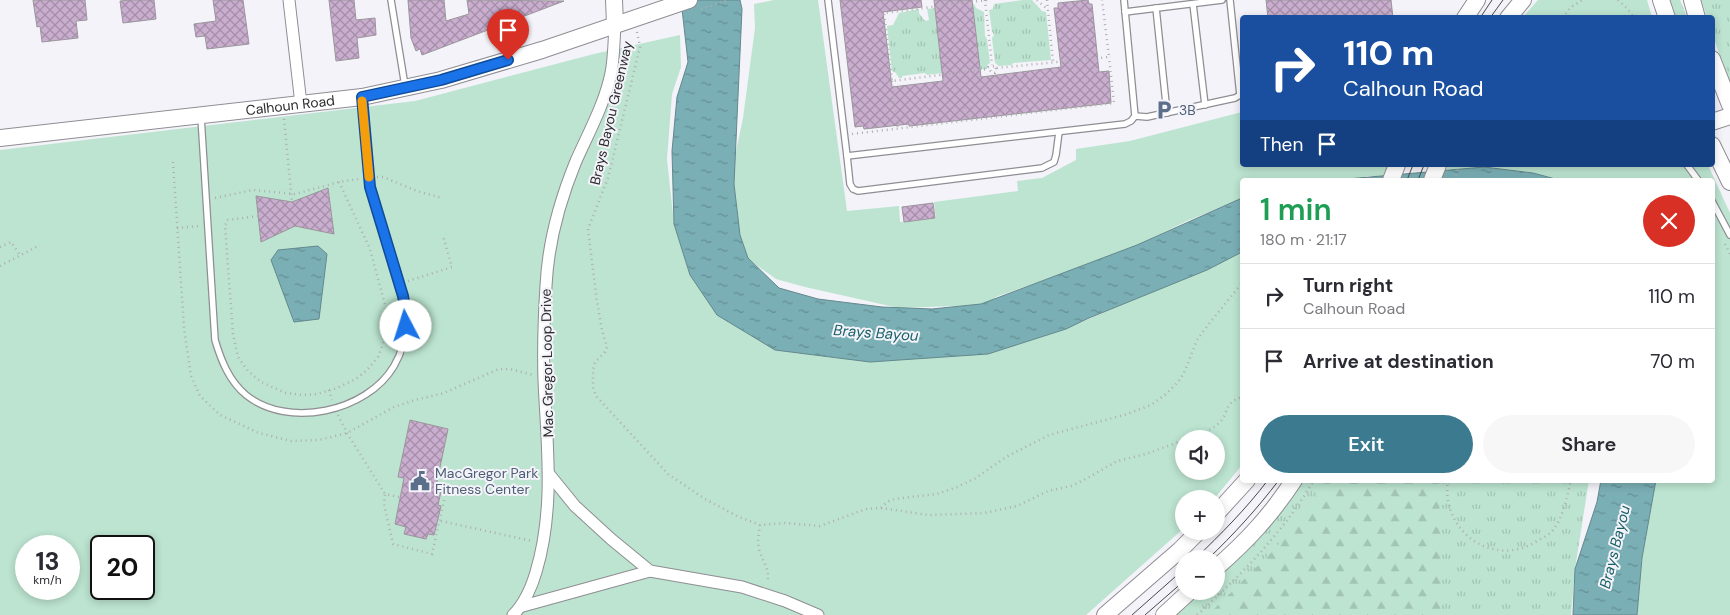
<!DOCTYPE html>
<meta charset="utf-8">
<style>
body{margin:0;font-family:"DM Sans",sans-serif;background:#f7f7f7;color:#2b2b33;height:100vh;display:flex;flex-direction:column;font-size:19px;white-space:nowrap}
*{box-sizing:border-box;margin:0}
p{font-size:16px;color:#7c7c81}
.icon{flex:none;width:28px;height:28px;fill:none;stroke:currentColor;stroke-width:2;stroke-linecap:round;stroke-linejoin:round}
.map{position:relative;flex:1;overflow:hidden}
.sheet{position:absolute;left:1240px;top:178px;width:475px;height:305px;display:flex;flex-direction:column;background:#fff;border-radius:5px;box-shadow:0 2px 8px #0003}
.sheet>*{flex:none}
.banner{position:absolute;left:1240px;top:15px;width:475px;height:152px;border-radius:5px;box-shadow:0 2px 8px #0003;background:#1a4fa0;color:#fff;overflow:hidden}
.tools{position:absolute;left:1175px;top:430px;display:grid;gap:10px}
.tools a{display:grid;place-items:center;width:50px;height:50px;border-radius:50%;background:#fff;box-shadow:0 2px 8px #0003;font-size:25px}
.speed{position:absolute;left:15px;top:535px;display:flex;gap:10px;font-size:25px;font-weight:700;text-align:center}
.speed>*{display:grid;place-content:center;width:65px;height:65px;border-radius:50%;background:#fff;box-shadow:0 2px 8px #0003;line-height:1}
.speed small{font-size:12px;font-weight:400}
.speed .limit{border:2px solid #111;border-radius:8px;background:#fff;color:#111}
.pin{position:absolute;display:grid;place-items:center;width:42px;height:42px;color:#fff;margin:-51px -21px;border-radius:50% 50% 50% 0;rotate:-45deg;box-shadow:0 0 5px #0007}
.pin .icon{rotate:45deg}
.me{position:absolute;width:55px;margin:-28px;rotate:355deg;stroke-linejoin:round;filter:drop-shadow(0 0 4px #0008)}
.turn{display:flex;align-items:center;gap:18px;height:105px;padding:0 20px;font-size:22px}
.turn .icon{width:65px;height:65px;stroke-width:2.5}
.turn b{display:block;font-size:35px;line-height:42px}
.then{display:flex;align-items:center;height:48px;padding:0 20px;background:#0003;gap:10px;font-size:19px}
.round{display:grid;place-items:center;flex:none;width:52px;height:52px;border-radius:26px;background:#f7f7f7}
.summary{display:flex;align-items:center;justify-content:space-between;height:85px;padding:0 20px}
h1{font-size:30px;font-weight:600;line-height:38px;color:#1e9e55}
.cta{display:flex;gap:10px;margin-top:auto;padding:10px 20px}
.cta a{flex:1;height:58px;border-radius:30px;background:#3c7a90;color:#fff;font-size:20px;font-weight:600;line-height:58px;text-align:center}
.cta a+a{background:#f7f7f7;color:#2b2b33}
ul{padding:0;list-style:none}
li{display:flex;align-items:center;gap:15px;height:65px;padding:0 20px;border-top:1px solid #e1e1e2}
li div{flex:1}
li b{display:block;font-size:19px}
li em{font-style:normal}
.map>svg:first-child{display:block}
.grass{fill:url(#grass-tufts)}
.forest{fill:url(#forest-firs)}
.green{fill:#bce4d0;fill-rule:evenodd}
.water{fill:url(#water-ripples);stroke:#63888d}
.building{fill:url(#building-cross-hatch);stroke:#9a969b}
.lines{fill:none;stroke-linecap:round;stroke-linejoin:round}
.lane-casing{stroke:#8e8e93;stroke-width:8}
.street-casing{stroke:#8e8e93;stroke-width:13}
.secondary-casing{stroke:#8e8e93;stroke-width:18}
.path{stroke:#aeaeb2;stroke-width:2.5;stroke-dasharray:1 4;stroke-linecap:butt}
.lane{stroke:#fff;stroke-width:5.5}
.street{stroke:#fff;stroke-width:11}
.secondary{stroke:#fff;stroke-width:16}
.tram{stroke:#49494b;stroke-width:1}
.route-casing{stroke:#114b97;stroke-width:12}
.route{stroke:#1a73e8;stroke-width:9}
.slow{stroke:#f59e0b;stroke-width:9}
.labels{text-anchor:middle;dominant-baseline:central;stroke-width:4;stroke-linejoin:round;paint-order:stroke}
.street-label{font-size:14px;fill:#2d2d2f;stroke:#f3f3f9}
.service-label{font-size:14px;fill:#4e5e75;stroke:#f3f3f9;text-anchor:start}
.water-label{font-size:15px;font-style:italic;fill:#186068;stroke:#f3f3f9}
</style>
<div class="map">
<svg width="1730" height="615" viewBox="0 0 1730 615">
<defs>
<pattern id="grass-tufts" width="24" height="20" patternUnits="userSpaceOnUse" patternTransform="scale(1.25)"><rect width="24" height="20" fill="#bce4d0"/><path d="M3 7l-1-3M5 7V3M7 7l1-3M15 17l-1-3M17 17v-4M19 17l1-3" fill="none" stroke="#a2c4b3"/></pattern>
<pattern id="forest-firs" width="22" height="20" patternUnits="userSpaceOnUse" patternTransform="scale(1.25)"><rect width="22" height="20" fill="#bce4d0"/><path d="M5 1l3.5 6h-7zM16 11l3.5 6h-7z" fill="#a2c4b3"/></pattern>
<pattern id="water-ripples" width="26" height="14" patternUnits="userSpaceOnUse" patternTransform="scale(1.25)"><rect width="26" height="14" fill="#7aafb5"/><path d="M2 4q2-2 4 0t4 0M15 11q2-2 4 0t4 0" fill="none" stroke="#648f94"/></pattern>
<pattern id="building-cross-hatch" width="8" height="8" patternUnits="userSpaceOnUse" patternTransform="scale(1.25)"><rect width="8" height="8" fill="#caaecf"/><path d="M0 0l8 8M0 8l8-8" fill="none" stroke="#a48ea8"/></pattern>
</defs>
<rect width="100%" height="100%" fill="#f3f3f9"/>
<g class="grass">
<path d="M1023,0H1032L1042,11L1046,12L1051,60L1013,63L1012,65L999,66L995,63L992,38L994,35L992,31L989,10L993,9L994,4Z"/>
<path d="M1670,0H1680L1687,17H1676Z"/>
<path d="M1701,0H1730V84L1713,36L1712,18L1707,17Z"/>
<path d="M974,4L976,8L984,12L985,36L987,39L990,63L987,65V69L972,70L962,5Z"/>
<path d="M945,7L936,18L942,73L927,75L925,73L902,76V78H899L896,73L892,71L887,26L893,25L899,13L919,9V13L925,21L929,20L927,9Z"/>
<path d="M1304,480H1589L1575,569L1571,615H1175L1201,591H1216V578L1252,545Z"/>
</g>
<path class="forest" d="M1328,480H1439L1442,615H1208L1275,549Z"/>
<g class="green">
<path d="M774,0H818L847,211L899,206L900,222L936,218L934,202L1018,191L1017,181L1042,178L1076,160V149L1130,141L1242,112V165H1388L1383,176H1367L1359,180H1328L1321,178L1299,180H1242V199L1187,221L1115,256L998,296L983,305L899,308L805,287L776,279L748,259L732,223L730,180L743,118L755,28L754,4Z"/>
<path d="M1538,0H1647L1652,17H1523Z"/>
<path d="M680,35L681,67L672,94L667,159L674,224L690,275L988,354L1066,329L1242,252V465L1214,499H1184V528L1086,615H0V150L415,101L594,54ZM1184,439H1216V471H1184ZM26,546H69V589H26ZM101,546H144V589H101Z"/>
<path d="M1448,165H1708L1730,213V615H1637L1642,558L1656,480H1712V180H1559L1533,173L1484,167L1446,170Z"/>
</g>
<g class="water">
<path d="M681,0H740L742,9L734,184L740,235L748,258L779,288L818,299L882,307L932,309L981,304L1137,245L1242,198V252L1207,270L1089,318L1066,329L988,354L870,362L775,350L717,315L690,275L674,224L672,151L677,97L688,62Z"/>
<path d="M1484,167L1533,173L1559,180H1336Z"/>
<path d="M318,246L327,254L319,319L294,322L271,260L278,250Z"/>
<path d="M1601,480H1656L1642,558L1637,615H1573L1575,569L1597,502Z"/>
</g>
<g class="building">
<path d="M33,0H85L87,20L76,21L78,38L42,42L40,26L37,27Z"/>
<path d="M130,0H154L156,19L123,23L120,1Z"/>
<path d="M213,0H243L249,44L207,49L205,36L196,37L194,24L216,21Z"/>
<path d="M329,0H354L356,20L375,18L376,35L357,38L359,58L336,61Z"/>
<path d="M408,0H444L446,21L469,14L467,0L564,1L422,55L420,49L416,51L411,38Z"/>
<path d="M840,0H921L922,7L883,12L892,87L943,81L934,0H972L981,77L1061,67L1054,8H1058V3L1088,0L1089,4H1092L1099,72L1109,71L1111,103L909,126V124L864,129L863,126L855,127Z"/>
<path d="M1266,0H1391L1393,18H1268Z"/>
<path d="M328,188L334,234L295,226L261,242L256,196L292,202Z"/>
<path d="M933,203L935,218L904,222L902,207Z"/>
<path d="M410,420L448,429L436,486L442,487L438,505L441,506L434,535L428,534L426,539L404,534L406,527L395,524L404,478L398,477Z"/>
</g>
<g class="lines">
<defs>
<g id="lane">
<path d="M391,0L405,86"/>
<path d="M828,0L847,156L1125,124L1131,121L1135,116L1124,0"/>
<path d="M1193,4L1205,105"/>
<path d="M1156,8L1167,113"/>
<path d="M1125,12L1222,0"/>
<path d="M1135,116L1147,117L1235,98L1240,95L1230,0"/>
<path d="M201,117L215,340C221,360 229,381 246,395C288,429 367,412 394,366C407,344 408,320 403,296L370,187L362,98"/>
<path d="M847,156L850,184L853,189L858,191L1042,168L1054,162L1056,155L1059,132"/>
<path d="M1687,165L1698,180"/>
<path d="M1712,201L1730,235"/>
</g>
<g id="street">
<path d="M289,0L301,104"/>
<path d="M549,474L575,506L611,539L650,571L742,587L785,601L818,615"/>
<path d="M523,606L650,571"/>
<path d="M513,615C525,603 531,589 536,572C555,509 547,445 544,381C543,349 544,317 546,286C548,243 560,200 576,161C588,134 605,103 611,73C614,58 614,40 615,24"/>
</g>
<g id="secondary">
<path d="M614,0L615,24"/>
<path d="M1661,0L1667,18"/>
<path d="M1692,0L1697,18"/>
<path d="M1465,18L1477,0"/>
<path d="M1508,18L1523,0"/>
<path d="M1712,59L1730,105"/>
<path d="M1712,122L1730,116"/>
<path id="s1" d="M0,138L362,97L441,80L542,50L689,0"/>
<path d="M1712,145L1730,182"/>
<path d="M1391,180L1397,165"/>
<path d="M1432,180L1438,165"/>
<path d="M1216,514L1247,480"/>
<path d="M1216,568C1248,540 1271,515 1294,480"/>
<path d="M1105,615L1180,550L1199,531"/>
<path d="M1164,615L1190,591"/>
</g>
</defs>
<use href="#lane" class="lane-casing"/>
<use href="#street" class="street-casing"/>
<use href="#secondary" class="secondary-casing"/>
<g class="path">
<path d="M985,0L992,65"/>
<path d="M987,0L884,13L892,81L988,69"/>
<path d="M1037,0L1047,9"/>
<path d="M1047,0L1053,62"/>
<path d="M1618,0L1627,8L1634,18"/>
<path d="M701,9L729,0"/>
<path d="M1563,18L1570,8L1582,0"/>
<path d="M637,32L640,47L608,178L588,229L597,302L602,330L607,347L605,352L595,362L593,370V389L597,397L668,474L705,499L739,517L760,525L785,523L820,526L866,509L881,508L928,515L984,513L1017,506L1048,491L1071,486L1084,480L1117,461L1146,454L1184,440"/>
<path d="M996,68L995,73L991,72L988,67L995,66L996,68L1109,57L1102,0"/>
<path d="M892,81L898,129"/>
<path d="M965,108L967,121"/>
<path d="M284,119L292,202"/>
<path d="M852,134L1114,103L1109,57"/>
<path d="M173,162L184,328L191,376L200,396L220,415L259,433L291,441L319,440L347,433L394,407L415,400L444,393L499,369H510L533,375"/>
<path d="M377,177H383L417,191L442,198"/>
<path d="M1454,180L1460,165"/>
<path d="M215,198L253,190L295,194L339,182L359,179"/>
<path d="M258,216L227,220L225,226L233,334L238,357L248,371L261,382L286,393L303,395L317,394L337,388L356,379L367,370L378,357L383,344L388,316L370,249L339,182"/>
<path d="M177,228L199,226"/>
<path d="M1725,244L1730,254"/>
<path d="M0,247L11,242L20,255"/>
<path d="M0,266L40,245"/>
<path d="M408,281L452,267L443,236"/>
<path d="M329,390L332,400"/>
<path d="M338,415L347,433L385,494"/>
<path d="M1186,439C1197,435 1211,431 1219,423C1229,414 1223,403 1242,397"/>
<path d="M1448,480C1440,531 1493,569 1537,541C1543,538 1549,535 1553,530C1564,516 1567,496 1571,480"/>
<path d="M399,497L385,494L384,504L393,544L432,554L447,487L436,483"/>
<path d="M881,508L887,502L894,499L937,494L957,487L976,478L1006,457L1049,435L1124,415L1151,405L1166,394L1178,382L1184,373L1197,340L1208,325L1242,283"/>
<path d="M441,521L532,541"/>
<path d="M760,525C759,532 757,541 759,549C762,562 771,569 767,583"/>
<path d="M1197,615C1243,573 1282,534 1314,480"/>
</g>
<use href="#lane" class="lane"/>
<use href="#street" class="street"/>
<use href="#secondary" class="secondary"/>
<g class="tram">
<path d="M1480,18L1492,0"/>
<path d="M1490,18L1503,0"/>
<path d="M1407,180L1413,165"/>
<path d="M1418,180L1424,165"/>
<path d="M1195,559C1221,534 1246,509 1268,480"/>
<path d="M1208,559C1234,534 1257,509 1279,480"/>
<path d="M1132,615L1184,569"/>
<path d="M1145,615L1184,581"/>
</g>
</g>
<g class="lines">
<defs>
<path id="route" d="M406,326V313L403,296L370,187L362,97L441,80L508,60"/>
</defs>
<use href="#route" class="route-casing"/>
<use href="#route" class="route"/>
<path class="slow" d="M362,101L369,177"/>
</g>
<defs>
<symbol id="parking-bare" viewBox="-9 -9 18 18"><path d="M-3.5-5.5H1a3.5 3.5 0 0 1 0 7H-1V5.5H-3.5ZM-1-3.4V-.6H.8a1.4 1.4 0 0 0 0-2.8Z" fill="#5c6f8a" stroke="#f3f3f9" stroke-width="2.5" paint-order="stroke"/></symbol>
<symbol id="civic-bare" viewBox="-9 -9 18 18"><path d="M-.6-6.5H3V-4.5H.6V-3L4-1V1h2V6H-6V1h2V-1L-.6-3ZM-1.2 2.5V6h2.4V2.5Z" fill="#5c6f8a" stroke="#f3f3f9" stroke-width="2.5" paint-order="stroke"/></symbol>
</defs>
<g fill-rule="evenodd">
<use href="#parking-bare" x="1150" y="96" width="28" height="28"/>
<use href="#civic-bare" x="406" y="467" width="28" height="28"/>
</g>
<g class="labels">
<g class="street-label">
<text stroke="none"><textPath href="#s1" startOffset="292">Calhoun Road</textPath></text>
<text transform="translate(611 113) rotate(-77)">Brays Bayou Greenway</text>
<text transform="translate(547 363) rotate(-91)">Mac Gregor Loop Drive</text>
</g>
<g class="service-label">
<text x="1179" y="110">3B</text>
<text x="435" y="473">MacGregor Park<tspan x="435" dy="16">Fitness Center</tspan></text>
</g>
<g class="water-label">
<text transform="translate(876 333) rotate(4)">Brays Bayou</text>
<text transform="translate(1615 547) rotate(-76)">Brays Bayou</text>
</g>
</g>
</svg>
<div class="tools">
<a><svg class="icon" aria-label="sound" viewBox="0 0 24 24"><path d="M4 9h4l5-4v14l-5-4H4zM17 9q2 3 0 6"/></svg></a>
<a>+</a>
<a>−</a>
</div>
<div class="speed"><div>13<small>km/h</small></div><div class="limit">20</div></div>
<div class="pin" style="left:508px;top:60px;background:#d93025"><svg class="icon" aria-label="arrive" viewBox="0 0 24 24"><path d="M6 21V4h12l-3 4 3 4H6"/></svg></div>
<svg class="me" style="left:406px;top:326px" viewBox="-20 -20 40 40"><circle r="19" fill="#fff"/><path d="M0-13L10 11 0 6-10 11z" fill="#1a73e8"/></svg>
<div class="banner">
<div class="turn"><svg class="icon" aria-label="right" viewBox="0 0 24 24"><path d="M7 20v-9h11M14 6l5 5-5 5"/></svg><div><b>110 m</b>Calhoun Road</div></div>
<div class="then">Then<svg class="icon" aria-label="arrive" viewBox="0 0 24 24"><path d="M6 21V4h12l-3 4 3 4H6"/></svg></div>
</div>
<section class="sheet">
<div class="summary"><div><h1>1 min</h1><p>180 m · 21:17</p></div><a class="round" style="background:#d93025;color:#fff"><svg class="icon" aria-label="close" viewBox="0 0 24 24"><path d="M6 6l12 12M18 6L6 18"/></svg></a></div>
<ul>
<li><svg class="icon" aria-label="right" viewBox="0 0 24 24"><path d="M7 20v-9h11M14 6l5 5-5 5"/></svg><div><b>Turn right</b><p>Calhoun Road</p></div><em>110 m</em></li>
<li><svg class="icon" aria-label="arrive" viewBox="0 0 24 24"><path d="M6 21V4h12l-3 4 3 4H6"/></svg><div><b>Arrive at destination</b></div><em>70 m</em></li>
</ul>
<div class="cta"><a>Exit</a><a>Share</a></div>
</section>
</div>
